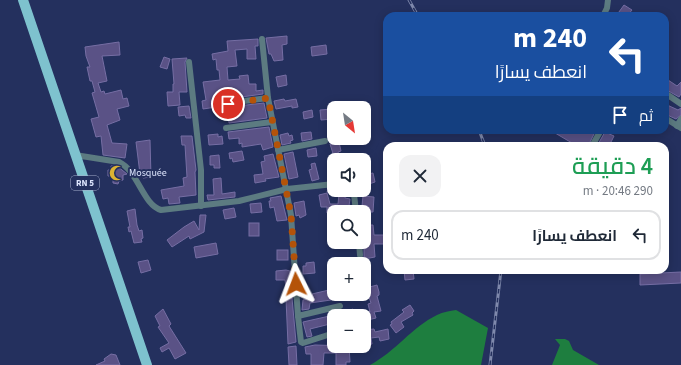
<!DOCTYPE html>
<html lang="ar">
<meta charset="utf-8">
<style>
body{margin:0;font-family:"Source Sans 3",Cairo,sans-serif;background:#f2f2f3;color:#1f2937;direction:rtl;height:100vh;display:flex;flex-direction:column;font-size:15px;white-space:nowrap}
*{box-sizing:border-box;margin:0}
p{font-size:13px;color:#747a83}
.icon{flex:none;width:22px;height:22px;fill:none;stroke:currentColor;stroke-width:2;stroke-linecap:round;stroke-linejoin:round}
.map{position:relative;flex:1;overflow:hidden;direction:ltr}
.details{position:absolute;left:383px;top:142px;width:286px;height:132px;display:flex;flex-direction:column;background:#fff;border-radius:12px;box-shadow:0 2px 10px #0003;direction:rtl}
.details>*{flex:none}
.hud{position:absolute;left:383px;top:12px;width:286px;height:122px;border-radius:12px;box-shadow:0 2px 10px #0003;direction:rtl;background:#1a4fa0;color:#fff;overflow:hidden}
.needle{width:26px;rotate:150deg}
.controls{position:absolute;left:327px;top:101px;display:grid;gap:8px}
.controls a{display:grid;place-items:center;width:44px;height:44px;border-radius:8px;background:#fff;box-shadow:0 2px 10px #0003;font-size:20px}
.pin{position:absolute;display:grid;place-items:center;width:34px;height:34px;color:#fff;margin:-17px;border:2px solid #fff;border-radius:50%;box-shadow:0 1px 4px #0007}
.me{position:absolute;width:44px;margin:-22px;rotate:357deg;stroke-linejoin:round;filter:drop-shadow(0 0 3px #0008)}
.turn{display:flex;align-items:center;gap:14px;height:84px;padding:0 16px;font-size:18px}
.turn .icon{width:52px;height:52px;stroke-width:2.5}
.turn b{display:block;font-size:28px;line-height:34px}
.then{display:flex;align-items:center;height:38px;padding:0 16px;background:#0003;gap:8px;font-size:15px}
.round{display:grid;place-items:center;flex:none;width:42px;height:42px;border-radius:12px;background:#f2f2f3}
.head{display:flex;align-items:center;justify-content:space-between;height:68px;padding:0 16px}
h1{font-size:24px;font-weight:600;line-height:30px;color:#1e9e55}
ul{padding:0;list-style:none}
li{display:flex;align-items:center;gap:12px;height:50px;margin:0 8px 6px;padding:0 8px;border:2px solid #e0e1e3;border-radius:12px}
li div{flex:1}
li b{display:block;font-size:15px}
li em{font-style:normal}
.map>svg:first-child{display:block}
.forest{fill:#1e7e3f}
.building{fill:#5a5286;stroke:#766ea4}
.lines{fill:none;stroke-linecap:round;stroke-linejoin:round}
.street{stroke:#5c7b81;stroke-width:6}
.primary{stroke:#7ec2ce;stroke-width:10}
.rail-casing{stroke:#7f89ac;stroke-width:3}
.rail{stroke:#24305e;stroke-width:1.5;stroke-dasharray:4.5;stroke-linecap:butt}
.route{stroke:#b45309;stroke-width:7;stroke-dasharray:0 12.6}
.labels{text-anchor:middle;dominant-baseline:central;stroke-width:4;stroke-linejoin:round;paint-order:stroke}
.shield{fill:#24305e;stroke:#a6afcd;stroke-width:1}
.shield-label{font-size:9px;font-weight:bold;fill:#dde5fd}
.poi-label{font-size:10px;fill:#dde5fd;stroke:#24305e;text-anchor:start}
</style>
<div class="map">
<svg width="681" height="365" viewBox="0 0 681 365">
<rect width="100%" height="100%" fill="#24305e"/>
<g class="forest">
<path d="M456,310L488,328L481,365H370C395,352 412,327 437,315C443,312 450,311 456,310Z"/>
<path d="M555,339H565L569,341L573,350L599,365H552L560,345Z"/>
</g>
<g class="building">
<path d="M624,5L632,10L627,16H616Z"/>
<path d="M287,36V44L282,45L283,60L274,61L271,54H269L266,38Z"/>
<path d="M258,39V46H255L256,59H247V49L235,50L237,66L227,67L228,80L240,79L239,76L248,75L249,84H256V91L263,90V94L227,99L224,101V104L229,107L264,103L267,118L229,123L228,115L224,116L223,106L203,109L202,101L206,100L203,82L220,80L219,70H217L216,59L213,60L212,54L228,51L227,41Z"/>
<path d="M119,42L120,55L102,56L107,81L98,83L101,92L104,91L105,94L121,90L123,99L127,98L129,106L117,109L120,120L107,125L112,143L127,144L125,158L103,155L101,136L96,137L91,119L99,117L92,93L95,92L92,81H90L87,67H90L86,56L85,47Z"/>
<path d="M326,45L327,54L312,56L311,47Z"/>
<path d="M164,57L170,59L167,69L160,67Z"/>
<path d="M187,58L185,62L187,92H179L180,105L168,106L167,92H173V84H174L172,59Z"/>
<path d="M286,75L287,85L278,87L276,77Z"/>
<path d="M665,78L677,86L681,82V94L679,97L665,89Z"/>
<path d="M284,99L285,101L296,99L298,107L292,108V106L276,109L274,101Z"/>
<path d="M665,104L678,110L681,108V115L676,119L665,114Z"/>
<path d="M189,106L191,118H186L185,115L179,116L178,107Z"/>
<path d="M332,109L333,119L321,120L320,110Z"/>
<path d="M312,110L313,117L304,119L303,112Z"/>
<path d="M269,127L273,147L263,150L261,144L242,147V143L239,144V138L229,139L228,132Z"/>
<path d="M550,130H596L588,146H580L572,143Z"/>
<path d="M311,132L312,139L302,141L301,133Z"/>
<path d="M605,132L614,136L609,146H597Z"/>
<path d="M288,133L289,136L292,135L293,140L290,141L291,143L282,145L280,135Z"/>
<path d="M218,134V137L222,136L223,144L209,145L208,135Z"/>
<path d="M181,136H192L196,170L195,172L196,195L179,197L180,203L169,204L168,198L163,199L161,190L184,186L183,178L187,177L185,145H182Z"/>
<path d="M150,140L151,177L143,178V174H140L136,142Z"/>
<path d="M339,142L341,151L338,152L340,160H335L330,144Z"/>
<path d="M316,148L317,156L308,157L307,150Z"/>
<path d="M242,151L244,160L233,162L232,158L230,159L229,153Z"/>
<path d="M293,152L298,177L289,179L284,154Z"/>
<path d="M273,154L279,177L265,179L266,181L255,183L254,175L263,174L261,162L265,161L264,156Z"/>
<path d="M219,155L220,168H214V165H210V156Z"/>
<path d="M315,163L319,179L312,181L309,170L312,169L311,164Z"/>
<path d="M111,166H117L127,174L123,175V180L119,181L118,184L113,183V176H108V170H111Z"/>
<path d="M373,173L375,182L366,185L365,179L369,177L368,174Z"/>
<path d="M221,178L222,194L235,192V197L208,200L207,195H214L213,179Z"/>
<path d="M328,190H346L345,198L350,199L349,206H345V209L337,208L334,215L329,216V213H327V207H321L319,195L327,193L330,204H338L339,194L327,192Z"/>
<path d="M281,196L287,220L277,221L274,207L270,208L269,201H271L270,198Z"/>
<path d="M363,196L374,197L373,212H368V206H362Z"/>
<path d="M304,201L306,215L300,218L299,215L296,216L294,203Z"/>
<path d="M261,203L262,212L251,213L250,204Z"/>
<path d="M234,208L236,217L225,219L223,210Z"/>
<path d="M135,209L137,225L139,231L142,230L143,238L141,239L142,242L134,243L131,231L129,232L128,227H130L127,211Z"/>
<path d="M200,215H206L204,232L190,239L189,236L172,247L167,240L184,227L194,221L199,230Z"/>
<rect x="249" y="223" width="10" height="13"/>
<path d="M364,223H370V225H373L374,235H384V244H374L375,257L364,259Z"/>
<path d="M216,243L218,254L196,258L194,247Z"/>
<rect x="277" y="250" width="11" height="10"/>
<path d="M148,260L151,270L141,273L138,262Z"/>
<path d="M314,262L315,273L303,274V266H306V263Z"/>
<path d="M286,270L290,271L292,288H286L285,280H276V271Z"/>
<path d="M404,270H413L414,279L405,280Z"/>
<path d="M681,272V283L640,285V274Z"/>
<path d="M377,285L379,292V295L377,296L381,311L374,312L376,318L368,320L365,318L364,313L370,312L368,304L371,303L366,288Z"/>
<path d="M329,290L331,300L310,303L309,309L302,310L303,300L313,297L312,294Z"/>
<path d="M292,298L296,342L288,344L286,299Z"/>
<path d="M410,305L414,311L412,313L413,315L401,322L404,327L396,333L390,325L392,324L391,322L404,312L402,310Z"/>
<path d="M163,309L171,324L169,326L186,353L175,359L169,348L162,352L160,348L169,343L158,327L160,326L155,316Z"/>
<path d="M353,309L355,316H344L343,312Z"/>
<path d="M334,315V323L310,329L312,336L307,337L303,322Z"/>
<path d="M374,329L375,332L388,329L389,339L380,341L379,337L371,338L372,344L366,345L365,340L364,341V330Z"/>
<path d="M315,345L349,346L350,362H346V365H336V353H324L323,365H311V354H306L305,347Z"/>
<path d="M296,346L297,365H289L288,347Z"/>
<path d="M111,354L116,355L120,365H96L105,361L104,359Z"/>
</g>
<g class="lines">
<g class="street">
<path d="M603,16L607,8L608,0"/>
<path d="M262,39L268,98L291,215L298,316L340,306"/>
<path d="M189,62L201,170V206"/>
<path d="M665,93L681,104"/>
<path d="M228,103L268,98"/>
<path d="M665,118L681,128"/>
<path d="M677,126L681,119"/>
<path d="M226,128L272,122"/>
<path d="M592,146L601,130"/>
<path d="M278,150L325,141"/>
<path d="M75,155L119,162C138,171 143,205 161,210L239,201L287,189L334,184"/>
<path d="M352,190L354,194L356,212"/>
<path d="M359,242L360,255"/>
<path d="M298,316L301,342L303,343L334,333"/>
<path d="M364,323H365"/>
</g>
<path class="primary" d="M23,0L147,365"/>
<defs>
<g id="rail">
<path d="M409,0L418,16"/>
<path d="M479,130L485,146"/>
<path d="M490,365L501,270"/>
</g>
</defs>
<use href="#rail" class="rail-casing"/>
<use href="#rail" class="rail"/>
</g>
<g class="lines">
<path class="route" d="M228,104L268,98L291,215L296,284"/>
</g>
<defs>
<symbol id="mosque-bare" viewBox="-9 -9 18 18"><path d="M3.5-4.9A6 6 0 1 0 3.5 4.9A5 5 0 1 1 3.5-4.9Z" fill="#dbb233" stroke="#24305e" stroke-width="2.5" paint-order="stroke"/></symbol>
</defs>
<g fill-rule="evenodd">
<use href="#mosque-bare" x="106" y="162" width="22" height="22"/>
</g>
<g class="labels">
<rect class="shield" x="71" y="176" width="28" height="14" rx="3"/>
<g class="shield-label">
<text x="85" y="183">RN 5</text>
</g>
<g class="poi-label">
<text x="129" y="173">Mosquée</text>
</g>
</g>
</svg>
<div class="controls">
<a><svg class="needle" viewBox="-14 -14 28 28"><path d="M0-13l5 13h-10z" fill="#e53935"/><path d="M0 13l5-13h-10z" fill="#747a83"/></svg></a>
<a><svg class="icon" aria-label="sound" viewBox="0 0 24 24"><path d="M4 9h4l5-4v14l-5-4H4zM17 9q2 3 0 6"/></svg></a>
<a><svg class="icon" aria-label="search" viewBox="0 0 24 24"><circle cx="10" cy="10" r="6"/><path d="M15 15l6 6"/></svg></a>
<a>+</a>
<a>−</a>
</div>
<div class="pin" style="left:228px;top:104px;background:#d93025"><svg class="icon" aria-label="arrive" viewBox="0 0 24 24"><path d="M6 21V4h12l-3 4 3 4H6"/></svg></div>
<svg class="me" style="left:296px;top:284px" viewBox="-20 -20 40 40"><path d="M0-17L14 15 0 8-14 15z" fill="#b45309" stroke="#fff" stroke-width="4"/></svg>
<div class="hud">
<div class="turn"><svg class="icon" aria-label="left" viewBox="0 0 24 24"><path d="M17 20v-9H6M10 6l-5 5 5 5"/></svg><div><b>240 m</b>انعطف يسارًا</div></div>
<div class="then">ثم<svg class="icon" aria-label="arrive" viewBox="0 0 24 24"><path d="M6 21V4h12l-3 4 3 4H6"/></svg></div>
</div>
<section class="details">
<div class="head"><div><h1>4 دقيقة</h1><p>290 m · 20:46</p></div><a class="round"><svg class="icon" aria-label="close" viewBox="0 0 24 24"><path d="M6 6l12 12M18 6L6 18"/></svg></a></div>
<ul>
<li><svg class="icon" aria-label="left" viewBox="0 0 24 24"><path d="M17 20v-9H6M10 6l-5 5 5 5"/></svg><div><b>انعطف يسارًا</b></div><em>240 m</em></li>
</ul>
</section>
</div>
